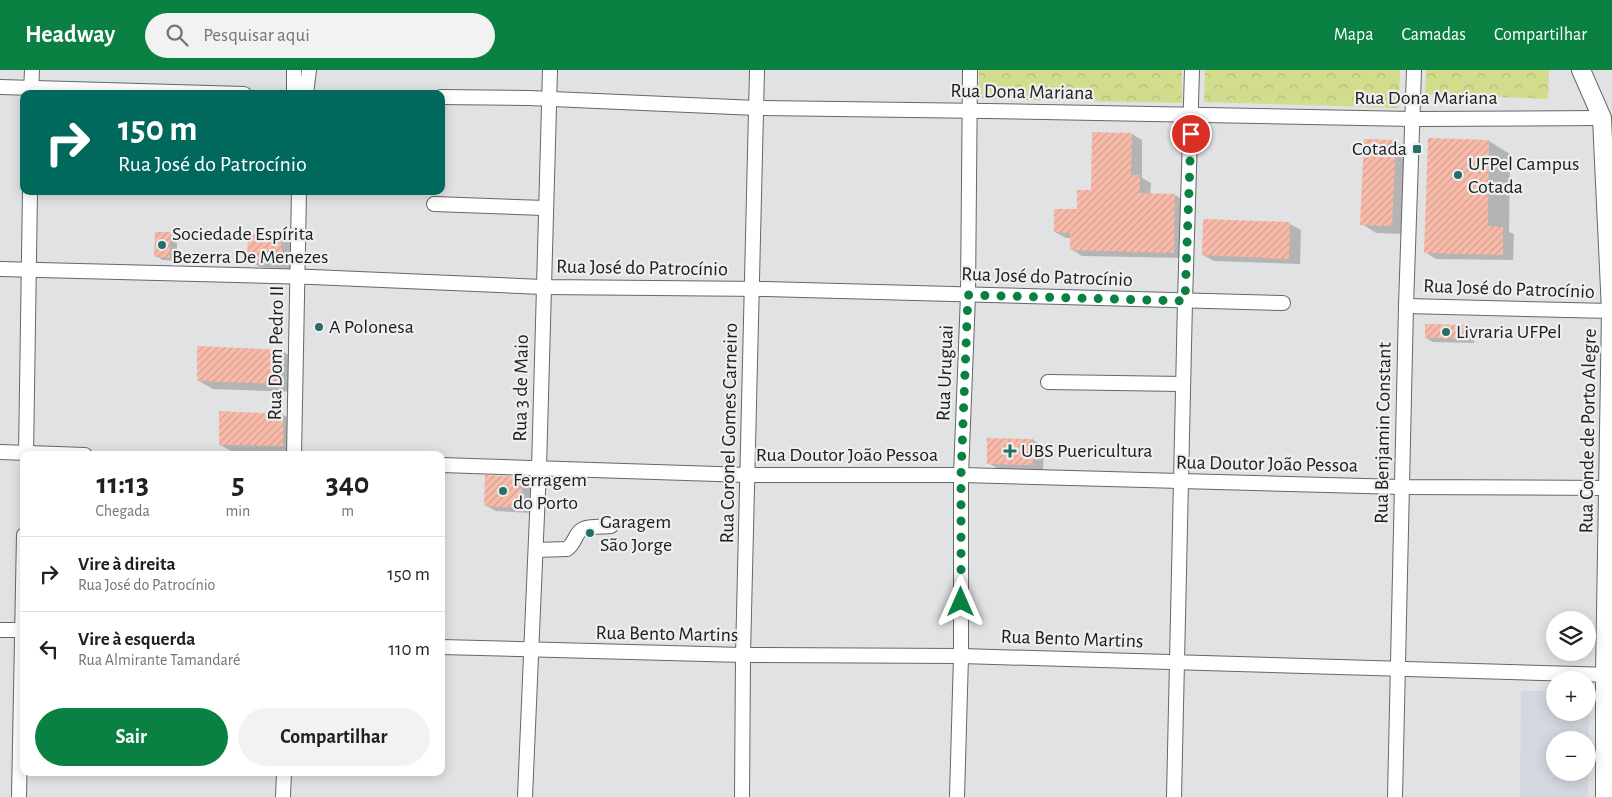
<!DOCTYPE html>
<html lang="pt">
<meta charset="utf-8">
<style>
body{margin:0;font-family:"Alegreya Sans",sans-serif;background:#f2f2f2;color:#202124;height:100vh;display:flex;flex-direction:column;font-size:19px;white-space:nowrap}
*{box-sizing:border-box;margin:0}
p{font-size:16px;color:#757577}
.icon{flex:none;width:28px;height:28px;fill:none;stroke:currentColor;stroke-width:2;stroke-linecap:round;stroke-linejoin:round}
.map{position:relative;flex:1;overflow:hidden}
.details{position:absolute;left:20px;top:381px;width:425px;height:325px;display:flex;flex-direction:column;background:#fff;border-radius:10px;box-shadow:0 2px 12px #0003}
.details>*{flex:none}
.banner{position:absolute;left:20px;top:20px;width:425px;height:105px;border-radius:10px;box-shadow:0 2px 12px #0003;background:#00695c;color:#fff;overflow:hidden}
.buttons{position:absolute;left:1546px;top:541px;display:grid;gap:10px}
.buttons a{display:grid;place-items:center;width:50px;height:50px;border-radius:50%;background:#fff;box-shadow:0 2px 12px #0003;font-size:25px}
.pin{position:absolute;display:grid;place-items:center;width:42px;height:42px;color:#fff;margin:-21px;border:2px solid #fff;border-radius:50%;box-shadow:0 1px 5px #0007}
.me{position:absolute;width:55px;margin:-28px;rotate:0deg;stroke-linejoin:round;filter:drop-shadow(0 0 4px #0008)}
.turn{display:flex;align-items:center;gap:18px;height:105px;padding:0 15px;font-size:22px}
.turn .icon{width:65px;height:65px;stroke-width:2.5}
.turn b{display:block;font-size:35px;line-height:42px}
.eta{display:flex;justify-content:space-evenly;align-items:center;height:85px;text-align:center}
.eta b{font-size:30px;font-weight:700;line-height:35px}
.action{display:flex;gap:10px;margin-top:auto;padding:10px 15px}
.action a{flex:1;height:58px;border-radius:30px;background:#0b8043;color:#fff;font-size:20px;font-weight:700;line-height:58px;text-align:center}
.action a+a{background:#f2f2f2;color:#202124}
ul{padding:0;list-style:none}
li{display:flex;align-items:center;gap:15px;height:75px;padding:0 15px;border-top:1px solid #e0e0e0}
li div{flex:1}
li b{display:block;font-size:19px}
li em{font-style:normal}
header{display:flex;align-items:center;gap:30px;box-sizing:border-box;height:70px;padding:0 25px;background:#0b8043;color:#fff}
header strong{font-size:24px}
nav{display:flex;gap:28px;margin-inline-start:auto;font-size:18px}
.search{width:350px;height:45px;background:#f2f2f2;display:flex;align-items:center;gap:12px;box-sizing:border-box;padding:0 18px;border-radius:28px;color:#757577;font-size:19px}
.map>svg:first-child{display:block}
.built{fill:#d3d7df;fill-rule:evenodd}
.park{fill:url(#park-crowns)}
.shadow{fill:#0003}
.building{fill:url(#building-hatch)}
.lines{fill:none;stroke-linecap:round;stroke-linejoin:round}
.minor-casing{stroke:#666768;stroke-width:16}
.major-casing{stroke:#666768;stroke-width:20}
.minor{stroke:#fff;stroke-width:14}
.major{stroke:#fff;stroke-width:18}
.route{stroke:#0b8043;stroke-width:9;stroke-dasharray:0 16.2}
.poi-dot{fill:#256f68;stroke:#eeeff0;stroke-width:2}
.labels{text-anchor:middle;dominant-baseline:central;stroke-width:4.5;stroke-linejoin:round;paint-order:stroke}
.street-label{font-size:20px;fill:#202020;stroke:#eeeff0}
.poi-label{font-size:20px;fill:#202020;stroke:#eeeff0;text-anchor:start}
</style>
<header>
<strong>Headway</strong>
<div class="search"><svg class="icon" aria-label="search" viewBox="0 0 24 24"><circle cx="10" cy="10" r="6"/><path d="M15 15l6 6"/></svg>Pesquisar aqui</div>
<nav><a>Mapa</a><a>Camadas</a><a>Compartilhar</a></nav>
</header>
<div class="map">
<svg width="1612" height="727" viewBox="0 0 1612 727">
<defs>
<pattern id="park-crowns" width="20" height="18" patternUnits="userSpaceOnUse" patternTransform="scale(1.25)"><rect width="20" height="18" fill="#d3db8c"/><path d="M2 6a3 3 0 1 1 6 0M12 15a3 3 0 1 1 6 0" fill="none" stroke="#b5bc78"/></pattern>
<pattern id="building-hatch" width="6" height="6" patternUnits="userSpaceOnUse" patternTransform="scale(1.25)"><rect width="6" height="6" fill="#f8bba9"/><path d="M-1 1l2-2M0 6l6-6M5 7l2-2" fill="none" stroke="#d4a091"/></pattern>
</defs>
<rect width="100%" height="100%" fill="#e1e2e3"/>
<path class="built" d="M1521,621H1555V642H1588V622H1589L1588,727H1520ZM1555,670H1588V702H1555Z"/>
<g class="park">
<path d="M979,0H1182V33L979,29Z"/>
<path d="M1205,0H1400L1399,38L1204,32Z"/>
<path d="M1426,0H1549L1548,29L1425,24Z"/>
</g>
<g class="shadow">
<path d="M1132,64L1142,70V108L1151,113L1150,125H1175L1186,132L1184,188L1082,186L1071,179V168H1066L1055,162L1078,141Z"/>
<path d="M1429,69L1489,71L1510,84L1509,162L1514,164L1513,190L1436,189L1425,182Z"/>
<path d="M1396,72L1410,80L1407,164L1376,163L1362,154Z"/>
<path d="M1290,154L1301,160L1300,194L1214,191L1203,185Z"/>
<path d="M169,163L177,168V191L163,190L156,186Z"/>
<path d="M281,166L292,173V199L260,197L249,191Z"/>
<path d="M1467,256L1475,260L1474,273L1433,272L1426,268Z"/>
<path d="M282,281L296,290L295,322L213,319L199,311Z"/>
<path d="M283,345L294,351V382L231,381L220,375Z"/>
<path d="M1033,370L1044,376L1043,400L999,399L988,393Z"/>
<path d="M521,408L532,414V443L496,441L485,435Z"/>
</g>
<g class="building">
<path d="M1092,62L1132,63L1131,105H1140L1139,123L1175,124L1174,183L1070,180V163L1054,162V139H1077V120H1091Z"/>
<path d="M1428,68L1489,70L1488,156L1503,157V185L1424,183Z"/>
<path d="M1364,69L1396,70L1392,156L1360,155Z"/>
<path d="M1203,149L1290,152L1289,189L1202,185Z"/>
<path d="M155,162H170V188L154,187Z"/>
<path d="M248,163L281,165L282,193L247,191Z"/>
<path d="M1425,254L1468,255V269L1425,268Z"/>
<path d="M197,276L282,280L281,314L197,311Z"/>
<path d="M219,341L283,344V376L219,375Z"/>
<path d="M987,368L1033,369V395L987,394Z"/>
<path d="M485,405L522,407L521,438L484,436Z"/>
</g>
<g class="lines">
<defs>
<g id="minor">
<path d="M294,0V24"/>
<path d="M0,17L244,24"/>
<path d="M31,24L32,0"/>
<path d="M306,24L309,0"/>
<path d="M441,27L529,28L757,38L986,41L1413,49L1602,48"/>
<path d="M434,134L545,138"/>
<path d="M0,199L312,207L543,217L765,219L1283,233"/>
<path d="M1406,236L1611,241"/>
<path d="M1048,312L1183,314"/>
<path d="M0,382L85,385"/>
<path d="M26,385L30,121"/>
<path d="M294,385L299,121"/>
<path d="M441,395L748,405H961L1402,417L1612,418"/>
<path d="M536,480L567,479C574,474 574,468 579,462C585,455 602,457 611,456"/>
<path d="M0,560H24"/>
<path d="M441,577L743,585L961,586L1612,605"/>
<path d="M19,727L24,465"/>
<path d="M283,727L284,702"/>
<path d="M525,727L539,398L550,0"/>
<path d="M742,727L743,585L757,0"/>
<path d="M957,727L961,586V405L968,225L970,0"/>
<path d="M1174,727L1185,231L1192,0"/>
<path d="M1395,727L1406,236L1414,0"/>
</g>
<path id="major" d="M1581,0L1602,48L1611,241L1605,604V727"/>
</defs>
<use href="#minor" class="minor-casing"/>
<use href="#major" class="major-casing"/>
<use href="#minor" class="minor"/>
<use href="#major" class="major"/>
</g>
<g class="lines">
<path class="route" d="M961,532V405L968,225L1185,231L1191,64"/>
</g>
<g class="poi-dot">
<rect x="1412" y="74" width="10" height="10" rx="2.5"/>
<circle cx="1458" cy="105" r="5"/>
<circle cx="162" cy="175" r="5"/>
<circle cx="319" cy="257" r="5"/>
<circle cx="1446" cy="262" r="5"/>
<path d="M1007.5 373.5h5v5h5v5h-5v5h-5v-5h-5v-5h5z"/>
<circle cx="503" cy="421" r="5"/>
<circle cx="590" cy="463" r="5"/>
</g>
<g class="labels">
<g class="street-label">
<text transform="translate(1022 22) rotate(1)">Rua Dona Mariana</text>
<text x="1426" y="28">Rua Dona Mariana</text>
<text transform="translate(642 198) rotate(1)">Rua José do Patrocínio</text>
<text transform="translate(1047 207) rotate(2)">Rua José do Patrocínio</text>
<text transform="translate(1509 219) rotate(2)">Rua José do Patrocínio</text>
<text transform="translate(276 283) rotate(-89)">Rua Dom Pedro II</text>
<text transform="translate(945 303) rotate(-88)">Rua Uruguai</text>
<text transform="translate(521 318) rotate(-89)">Rua 3 de Maio</text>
<text transform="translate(1588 361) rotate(-89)">Rua Conde de Porto Alegre</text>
<text transform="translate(729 363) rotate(-89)">Rua Coronel Gomes Carneiro</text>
<text transform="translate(1383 363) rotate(-89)">Rua Benjamin Constant</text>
<text x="847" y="385">Rua Doutor João Pessoa</text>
<text transform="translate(1267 394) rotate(1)">Rua Doutor João Pessoa</text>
<text transform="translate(667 564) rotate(1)">Rua Bento Martins</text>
<text transform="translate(1072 569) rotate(2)">Rua Bento Martins</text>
</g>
<g class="poi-label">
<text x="1407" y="79" text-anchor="end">Cotada</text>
<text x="1468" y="94">UFPel Campus<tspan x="1468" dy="23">Cotada</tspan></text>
<text x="172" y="164">Sociedade Espírita<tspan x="172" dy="23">Bezerra De Menezes</tspan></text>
<text x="329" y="257">A Polonesa</text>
<text x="1456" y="262">Livraria UFPel</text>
<text x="1021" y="381">UBS Puericultura</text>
<text x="513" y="410">Ferragem<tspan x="513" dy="23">do Porto</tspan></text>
<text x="600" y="452">Garagem<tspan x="600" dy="23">São Jorge</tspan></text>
</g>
</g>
</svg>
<div class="buttons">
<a><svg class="icon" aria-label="layers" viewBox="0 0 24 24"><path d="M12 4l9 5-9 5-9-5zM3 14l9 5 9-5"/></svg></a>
<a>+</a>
<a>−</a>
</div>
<div class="pin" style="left:1191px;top:64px;background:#d93025"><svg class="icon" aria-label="arrive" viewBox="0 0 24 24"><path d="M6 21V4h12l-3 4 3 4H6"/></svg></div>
<svg class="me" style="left:961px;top:532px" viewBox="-20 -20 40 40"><path d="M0-17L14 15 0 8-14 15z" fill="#0b8043" stroke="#fff" stroke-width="4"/></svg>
<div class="banner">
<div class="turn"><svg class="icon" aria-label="right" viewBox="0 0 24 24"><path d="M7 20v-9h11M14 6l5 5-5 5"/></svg><div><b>150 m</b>Rua José do Patrocínio</div></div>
</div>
<section class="details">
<div class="eta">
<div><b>11:13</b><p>Chegada</p></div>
<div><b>5</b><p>min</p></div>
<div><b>340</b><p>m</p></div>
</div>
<ul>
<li><svg class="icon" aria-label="right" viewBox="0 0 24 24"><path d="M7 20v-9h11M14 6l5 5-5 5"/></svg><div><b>Vire à direita</b><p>Rua José do Patrocínio</p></div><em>150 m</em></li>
<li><svg class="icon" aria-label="left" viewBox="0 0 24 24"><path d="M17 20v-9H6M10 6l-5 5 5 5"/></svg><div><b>Vire à esquerda</b><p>Rua Almirante Tamandaré</p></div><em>110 m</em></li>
</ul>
<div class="action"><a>Sair</a><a>Compartilhar</a></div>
</section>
</div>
